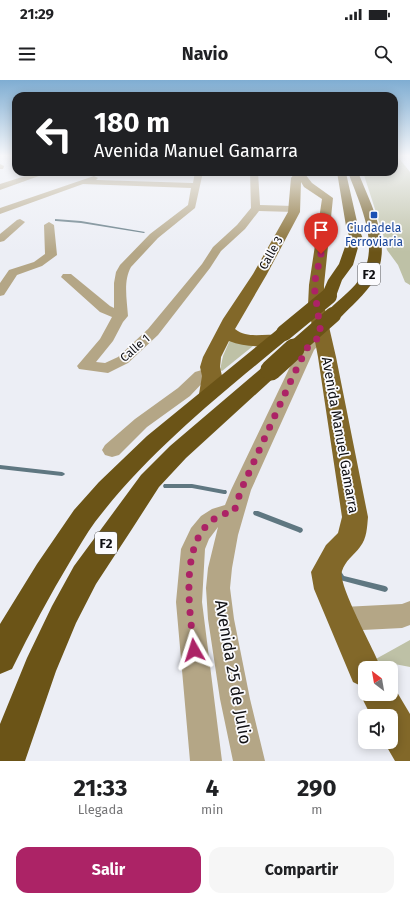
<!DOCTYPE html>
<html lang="es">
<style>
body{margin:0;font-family:"Fira Sans",sans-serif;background:#f6f6f6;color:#202124;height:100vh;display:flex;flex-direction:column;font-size:15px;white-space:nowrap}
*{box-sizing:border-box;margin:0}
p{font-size:13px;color:#757577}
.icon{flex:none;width:22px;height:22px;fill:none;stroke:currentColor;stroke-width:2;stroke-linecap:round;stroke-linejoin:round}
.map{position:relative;height:681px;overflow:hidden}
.drawer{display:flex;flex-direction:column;background:#fff;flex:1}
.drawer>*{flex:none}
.top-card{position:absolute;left:12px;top:12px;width:386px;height:84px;border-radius:12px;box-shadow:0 2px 10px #0003;background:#202124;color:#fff;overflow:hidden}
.needle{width:26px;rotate:329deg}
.tools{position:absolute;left:358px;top:581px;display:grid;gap:8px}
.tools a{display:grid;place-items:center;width:40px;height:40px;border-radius:8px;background:#fff;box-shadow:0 2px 10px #0003;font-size:20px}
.pin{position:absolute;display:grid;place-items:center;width:34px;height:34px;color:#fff;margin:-41px -17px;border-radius:50% 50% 50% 0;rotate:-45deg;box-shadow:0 0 4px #0007}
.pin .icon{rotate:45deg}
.me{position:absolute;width:44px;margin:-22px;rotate:354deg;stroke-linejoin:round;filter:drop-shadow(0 0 3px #0008)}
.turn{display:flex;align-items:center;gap:14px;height:84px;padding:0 16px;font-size:18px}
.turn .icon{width:52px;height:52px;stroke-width:2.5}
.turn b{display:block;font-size:28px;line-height:34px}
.eta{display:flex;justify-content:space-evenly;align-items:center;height:68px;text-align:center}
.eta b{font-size:24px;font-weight:700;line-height:28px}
.cta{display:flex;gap:8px;margin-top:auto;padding:8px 16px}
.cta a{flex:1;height:46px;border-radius:12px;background:#ac2366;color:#fff;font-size:16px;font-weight:700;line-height:46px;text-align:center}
.cta a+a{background:#f6f6f6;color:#202124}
.status{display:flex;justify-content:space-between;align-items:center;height:28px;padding:0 20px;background:#fff;direction:ltr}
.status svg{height:11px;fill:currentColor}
header{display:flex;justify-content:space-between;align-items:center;height:52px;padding:0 16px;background:#fff;font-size:18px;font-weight:700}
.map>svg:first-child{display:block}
.green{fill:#bec1a6}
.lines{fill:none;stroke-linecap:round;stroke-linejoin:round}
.stream{fill:#5f7781;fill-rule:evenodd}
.minor{fill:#b4a686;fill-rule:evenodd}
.major{fill:#826829;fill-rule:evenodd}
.highway{fill:#6b5417;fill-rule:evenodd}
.highway-bridge-far1{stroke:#6b5417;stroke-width:16}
.highway-bridge{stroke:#6b5417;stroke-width:21}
.route{stroke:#ac2366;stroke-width:7;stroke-dasharray:0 12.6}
.transit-dot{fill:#1a4fb4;stroke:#fbfbfe;stroke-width:1.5}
.labels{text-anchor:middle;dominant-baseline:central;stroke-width:3.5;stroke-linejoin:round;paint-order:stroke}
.far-transit-label{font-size:12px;fill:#164399;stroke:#fbfbfe}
.far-street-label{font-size:12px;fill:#0f0f12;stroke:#fbfbfe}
.shield{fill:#fbfbfe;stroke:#565659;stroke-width:1}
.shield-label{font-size:13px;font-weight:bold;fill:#0f0f12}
.street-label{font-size:14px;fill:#0f0f12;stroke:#fbfbfe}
.near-street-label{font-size:17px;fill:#0f0f12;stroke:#fbfbfe}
</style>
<div class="status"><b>21:29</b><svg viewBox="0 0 49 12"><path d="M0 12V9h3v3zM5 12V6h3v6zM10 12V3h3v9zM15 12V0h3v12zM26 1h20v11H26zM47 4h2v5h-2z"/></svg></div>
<header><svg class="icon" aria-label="menu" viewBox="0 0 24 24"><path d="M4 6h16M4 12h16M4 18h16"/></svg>Navio<svg class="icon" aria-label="search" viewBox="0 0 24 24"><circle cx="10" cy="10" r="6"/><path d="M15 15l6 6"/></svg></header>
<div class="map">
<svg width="410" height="681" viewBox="0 0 410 681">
<rect width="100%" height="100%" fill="#eceef5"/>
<g class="green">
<path d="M394,76L398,77L410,92V205L405,202L398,185L387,170L383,154L363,92H394Z"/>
<path d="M230,260L253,266L222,291L220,290L223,276Z"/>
<path d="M410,560V587L374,580Z"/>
</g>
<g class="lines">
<g class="stream">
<path d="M55,139L81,141L145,152L144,153L81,143L56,141H55Z"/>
<path d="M0,385L62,392L64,393L65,394L64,395L62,396L0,389Z"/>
<path d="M164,404H192L224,410H226L227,412L226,414H224L192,408H164L163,406Z"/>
<path d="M254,431H258L302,448L303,450L302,452L300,453L298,452L254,435L253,433Z"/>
<path d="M338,489L340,490L344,496L385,506L387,507L388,509L387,511L385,512L340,500L335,492L336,490Z"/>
</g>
<g class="minor">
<path d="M0,84L4,86L3,89H0Z"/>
<path d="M38,92H50L0,110V104Z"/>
<path d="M195,92H203L195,128L158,158L131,187C123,201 127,220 128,236L123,242L113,261L96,282L105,283L118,277L148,249L202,184L213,167L237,145L251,128L250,92H258L260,125L294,126L299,129L294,132L259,131L245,149L221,171L210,188L158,255L128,283L108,293L79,289L77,286L100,259L112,237L100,232L61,197L63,194H71L110,226L114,228V203L116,192L120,185L150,154L188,125L191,108L83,104L0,134V128L94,96L98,98L96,100L193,103Z"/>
<path d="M20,139L25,142L23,144L4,161L0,162V154L17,140Z"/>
<path d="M49,142L54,145L57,175L42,186L17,195L4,215L0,216V203L9,190L34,182L45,174L44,145Z"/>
<path d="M321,251L326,252L328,255L314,270L251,410L238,455L232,488L230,508L234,539L250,619L265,681H233L220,619L208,539L206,508L208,488L218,447L209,459L205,469L202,522L222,681H190L176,522L181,469L191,448L201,436L212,429L225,425L231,410L299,268L316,252Z"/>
<path d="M212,287L218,289L220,292L218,295L207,298L190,316L147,347L119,375L112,377L105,375L102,370L105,365L135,339L178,308L195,292Z"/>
<path d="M410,521V545L402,548L343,551L334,548L330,539L334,530L343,527L402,524Z"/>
</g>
<path class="major" d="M296,92H306L305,94L312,103L333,118L324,205V225L336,277L368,437C367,447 367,458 360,467C354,475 345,481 342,491C337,504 375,571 381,588H365V614H391V602L410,634V681H395L384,662H391V636H371L360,614L363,607L353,602L314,509L311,492L326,465L338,453L342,437L318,277L308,225L309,205L322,119L304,107L301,102L300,132L267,194L235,249C249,260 265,252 280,256L283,260L280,264C263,268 245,267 229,261L221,277L220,287L222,296L219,314L216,318L209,320L202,318L199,314L202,296L200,287L203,277L223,239L253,194L288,132L291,98Z"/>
<g class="highway">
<path d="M337,92L346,93L358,146L363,159L359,164L353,185L342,200L335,219L329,221L323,219L321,216L328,200L339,184L346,164L350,159L346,146Z"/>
<path d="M348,92H358C371,125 394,165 374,200C365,215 351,226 339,239L333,240L327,239L325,235C334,222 349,214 359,200C382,167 360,125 348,92Z"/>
<path d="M284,248L290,249L293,253L290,257C221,314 150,370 95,442C86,454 79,467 71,480C50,515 30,552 12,589L0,594V544L37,484L74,430L99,402L147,356L278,249Z"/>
<path d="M271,284L278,286L281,290L278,294L186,378L159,407L132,449L96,504L76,543L56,591L25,681H0V644L27,578L52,526L74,486L141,395L170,366L264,286Z"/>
</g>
<g class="highway-bridge-far1">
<path d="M284,253L329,216"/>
<path d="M293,270L333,235"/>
</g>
<path class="highway-bridge" d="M271,290L294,269"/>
</g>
<linearGradient id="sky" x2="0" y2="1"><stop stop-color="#7fadd2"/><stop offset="0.44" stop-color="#f6f7fa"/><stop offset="1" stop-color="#f6f7fa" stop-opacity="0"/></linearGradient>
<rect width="410" height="172" fill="url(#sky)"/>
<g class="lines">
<path class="route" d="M194,570C190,531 177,458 219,436C223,433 229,433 234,432L241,410L293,296L307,268L321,255L314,205L321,174"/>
</g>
<rect class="transit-dot" x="370" y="131" width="8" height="8" rx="2"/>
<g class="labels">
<g class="far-transit-label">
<text x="374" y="148">Ciudadela<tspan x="374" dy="14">Ferroviaria</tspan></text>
</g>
<g class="far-street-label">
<text transform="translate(271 173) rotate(-61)">Calle 3</text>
<text transform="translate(135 268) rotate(-41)">Calle 1</text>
</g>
<g class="shield">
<rect x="358" y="183" width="22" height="22" rx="3"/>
<rect x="95" y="452" width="22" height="22" rx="3"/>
</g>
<g class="shield-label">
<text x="369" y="194">F2</text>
<text x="106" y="463">F2</text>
</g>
<g class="street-label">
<text transform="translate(340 355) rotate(80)">Avenida Manuel Gamarra</text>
</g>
<g class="near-street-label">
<text transform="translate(233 592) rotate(80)">Avenida 25 de Julio</text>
</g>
</g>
</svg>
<div class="tools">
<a><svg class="needle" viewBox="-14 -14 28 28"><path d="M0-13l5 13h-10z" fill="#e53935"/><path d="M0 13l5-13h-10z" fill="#757577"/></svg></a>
<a><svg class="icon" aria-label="sound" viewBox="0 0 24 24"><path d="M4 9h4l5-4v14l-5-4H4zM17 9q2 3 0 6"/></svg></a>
</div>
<div class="pin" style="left:321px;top:174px;background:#d93025"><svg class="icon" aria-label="arrive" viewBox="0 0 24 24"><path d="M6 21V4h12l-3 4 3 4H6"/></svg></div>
<svg class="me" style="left:194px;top:570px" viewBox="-20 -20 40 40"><path d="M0-17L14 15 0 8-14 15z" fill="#ac2366" stroke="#fff" stroke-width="4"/></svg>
<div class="top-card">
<div class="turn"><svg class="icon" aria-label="left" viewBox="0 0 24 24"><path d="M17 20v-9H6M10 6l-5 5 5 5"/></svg><div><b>180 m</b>Avenida Manuel Gamarra</div></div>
</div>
</div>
<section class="drawer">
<div class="eta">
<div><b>21:33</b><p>Llegada</p></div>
<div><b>4</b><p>min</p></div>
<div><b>290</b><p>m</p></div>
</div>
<div class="cta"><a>Salir</a><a>Compartir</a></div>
</section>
